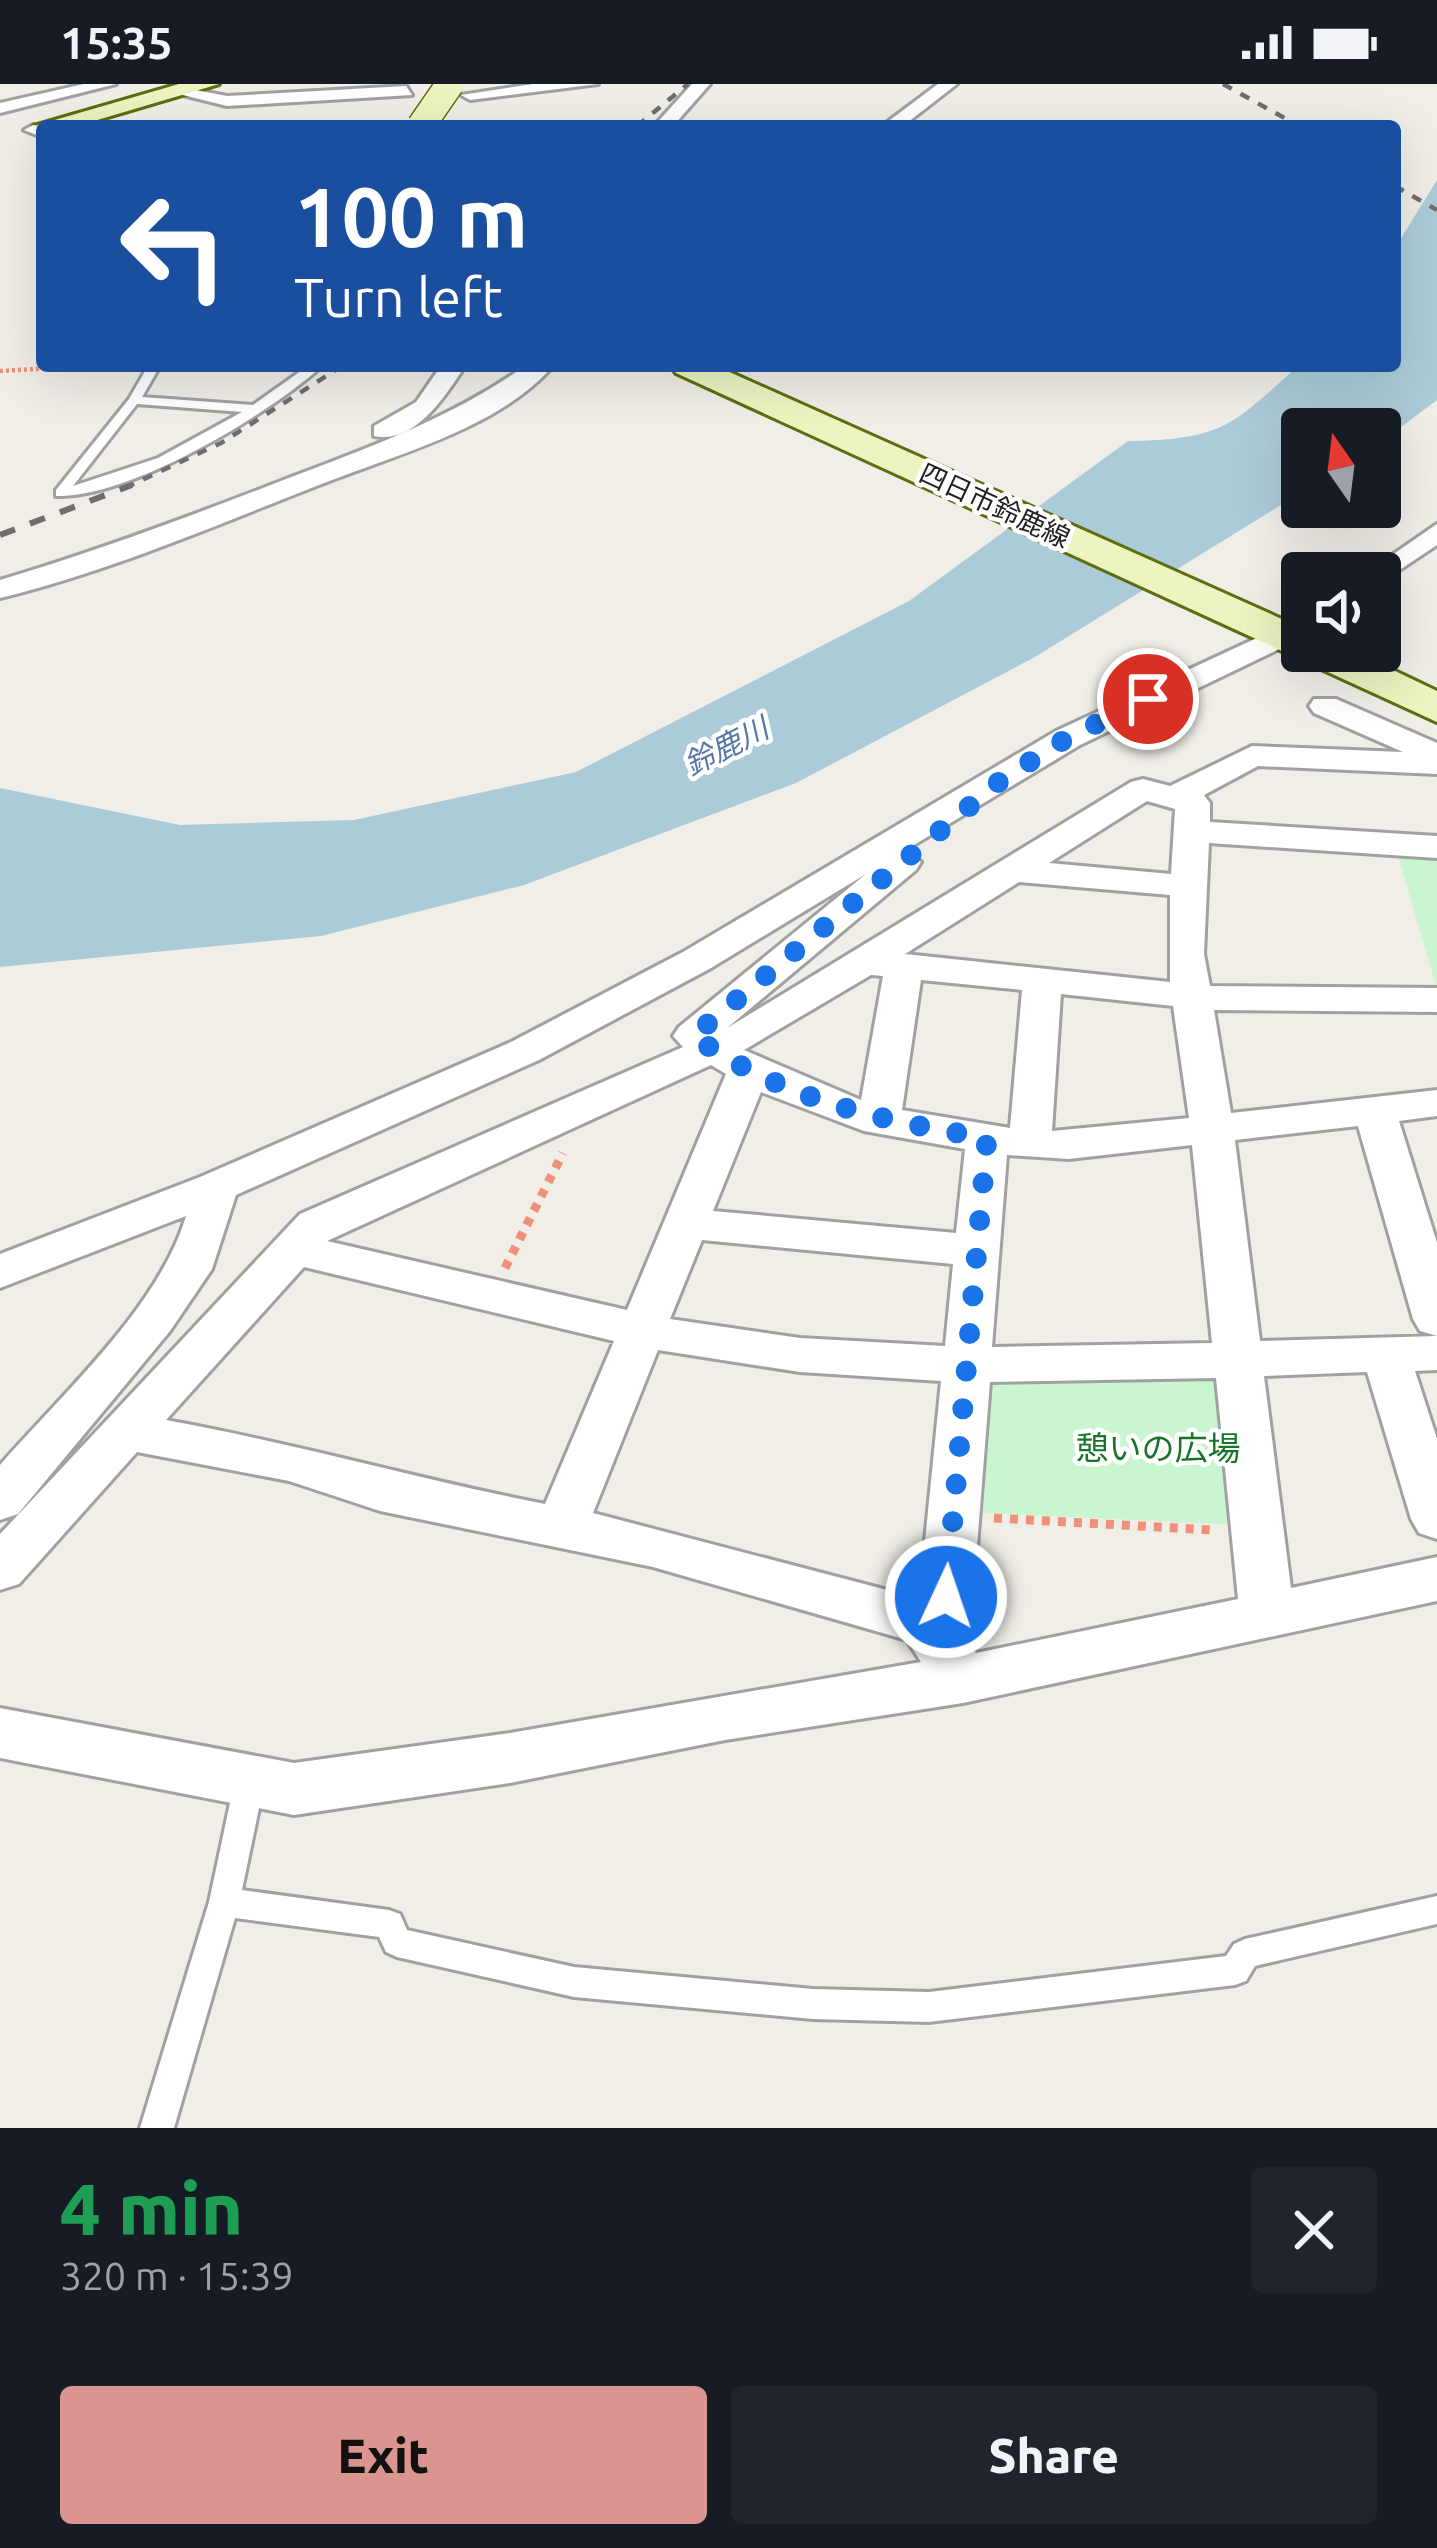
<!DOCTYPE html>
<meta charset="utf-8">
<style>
body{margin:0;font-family:Ubuntu,"Noto Sans JP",sans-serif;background:#20242c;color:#f1f3f6;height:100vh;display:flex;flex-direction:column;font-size:45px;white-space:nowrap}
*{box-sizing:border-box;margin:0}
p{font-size:39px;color:#9ea1a6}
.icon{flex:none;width:66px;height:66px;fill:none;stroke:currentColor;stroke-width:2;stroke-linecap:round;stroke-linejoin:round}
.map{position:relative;height:2044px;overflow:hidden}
.details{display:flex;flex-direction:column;background:#171b24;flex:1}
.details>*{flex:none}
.guide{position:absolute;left:36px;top:36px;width:1365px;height:252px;border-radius:12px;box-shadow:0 12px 48px #0002;background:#1a4fa0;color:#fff;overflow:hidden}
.needle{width:78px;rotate:346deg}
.buttons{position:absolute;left:1281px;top:324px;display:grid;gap:24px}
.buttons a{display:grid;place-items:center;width:120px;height:120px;border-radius:12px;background:#171b24;box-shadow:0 12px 48px #0002;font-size:60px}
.pin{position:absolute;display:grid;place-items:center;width:102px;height:102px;color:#fff;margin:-51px;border:6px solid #fff;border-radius:50%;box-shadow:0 3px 12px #0007}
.me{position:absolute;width:132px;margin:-66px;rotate:3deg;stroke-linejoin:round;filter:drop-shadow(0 0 9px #0008)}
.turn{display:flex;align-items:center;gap:42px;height:252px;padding:0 60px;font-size:54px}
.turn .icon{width:156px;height:156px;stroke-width:2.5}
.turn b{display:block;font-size:84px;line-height:102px}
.round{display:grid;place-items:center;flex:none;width:126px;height:126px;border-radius:12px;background:#20242c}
.summary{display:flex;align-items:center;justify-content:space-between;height:204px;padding:0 60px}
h1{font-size:72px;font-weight:800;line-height:90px;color:#1e9e55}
.button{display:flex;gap:24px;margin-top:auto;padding:24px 60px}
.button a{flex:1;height:138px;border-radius:12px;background:#da9590;color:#111;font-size:48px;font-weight:800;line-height:138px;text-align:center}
.button a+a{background:#20242c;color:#f1f3f6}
.status{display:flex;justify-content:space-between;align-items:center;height:84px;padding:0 60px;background:#171b24;direction:ltr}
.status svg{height:33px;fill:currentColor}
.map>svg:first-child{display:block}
.park{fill:#c9f5d1}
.water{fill:#accbd9}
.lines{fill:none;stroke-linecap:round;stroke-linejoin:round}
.lane-casing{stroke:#a1a1a1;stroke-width:6}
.street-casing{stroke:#a1a1a1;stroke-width:6}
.secondary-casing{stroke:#5c6e10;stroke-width:6}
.path-far1{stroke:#ed917b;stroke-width:4.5;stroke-dasharray:3 3;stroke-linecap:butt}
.path{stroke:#ed917b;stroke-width:9;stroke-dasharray:8 8;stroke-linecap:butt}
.lane{fill:#fff;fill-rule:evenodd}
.street{fill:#fff;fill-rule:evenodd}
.secondary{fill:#edf4c1;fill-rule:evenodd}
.rail-far1{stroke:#6e6e6e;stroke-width:4.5;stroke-dasharray:10 10;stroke-linecap:butt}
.rail{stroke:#6e6e6e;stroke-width:6;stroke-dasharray:16 16;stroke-linecap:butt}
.secondary-bridge-casing{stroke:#5c6e10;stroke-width:30;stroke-linecap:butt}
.secondary-bridge{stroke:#edf4c1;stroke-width:27}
.route{stroke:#1a73e8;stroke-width:21;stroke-dasharray:0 37.8}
.labels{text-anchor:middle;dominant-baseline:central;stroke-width:9;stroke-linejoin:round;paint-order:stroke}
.far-street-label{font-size:27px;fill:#202020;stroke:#fff}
.far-water-label{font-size:30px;font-style:italic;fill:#5577a7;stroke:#fff}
.park-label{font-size:33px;fill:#177527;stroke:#fff}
</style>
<div class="status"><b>15:35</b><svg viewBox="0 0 49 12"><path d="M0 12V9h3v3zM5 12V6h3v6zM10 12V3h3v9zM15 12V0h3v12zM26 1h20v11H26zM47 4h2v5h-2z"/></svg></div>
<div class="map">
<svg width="1437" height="2044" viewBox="0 0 1437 2044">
<rect width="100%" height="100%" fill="#f0eee7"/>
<g class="park">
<path d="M1397,769L1437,770V904Z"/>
<path d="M1211,1289L1225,1299L1240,1441L972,1428L977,1304L994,1294Z"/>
</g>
<path class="water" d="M1437,96V316L1380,359V345H1302V408L1035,573L796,699L524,801L321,852L0,883V704L180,741L354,736L576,688L909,517L1128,357C1223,355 1230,343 1298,282H1395V164Z"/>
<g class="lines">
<defs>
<g id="lane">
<path d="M148,282H160L142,313L253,321L308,282H322C268,331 130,414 56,412V406L129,315ZM137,320L242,328L158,374L73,402Z"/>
<path d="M249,1687L259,1691L264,1700L242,1806L389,1826L400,1830L407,1846L574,1883L813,1905L929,1908L1226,1872L1234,1860L1245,1855L1437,1812V1840L1255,1882L1246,1897L1235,1901L929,1938L813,1935L574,1913L397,1873L386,1868L379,1853L235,1834L174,2044H140L209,1818L234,1700L239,1691Z"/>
</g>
<g id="street">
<path d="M84,0H116L0,29V19Z"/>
<path d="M533,0H598L470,16L461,11Z"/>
<path d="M692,0H710L673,42H654Z"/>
<path d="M938,0H957L903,42H882Z"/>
<path d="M406,2L412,11L227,22L171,8L180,3L227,12Z"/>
<path d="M33,41L42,43V53L24,46Z"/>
<path d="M441,282H465C446,311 415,361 374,352V342L416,318Z"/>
<path d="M525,282H553C498,345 394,371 319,401C214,442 110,487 0,514V496C97,467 191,432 286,395C370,363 451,334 525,282Z"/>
<path d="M1437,440V461L1380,499V489H1366Z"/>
<path d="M1302,533V554L1080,661L904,767L921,778L916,786L727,944L1131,698L1143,695L1170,702L1252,662L1403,668L1314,629L1309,622L1314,615H1336L1437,659V690L1258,682L1204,711L1210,719V738L1437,752V774L1209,759L1204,870L1210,902L1437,904V928L1214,926L1231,1029L1437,1006V1032L1399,1037L1437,1159V1252L1420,1247L1413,1235L1358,1042L1235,1056L1260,1257L1437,1252V1286L1415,1287L1437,1355V1455L1419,1449L1411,1435L1367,1288L1264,1292L1291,1504L1437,1473V1517L963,1619L725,1656L510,1699L294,1731L0,1674V1624L294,1679L510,1649L921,1578L907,1556L653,1483L380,1427L289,1397L137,1368L19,1500L0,1506V1450L300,1130L683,963L673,952L679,943L866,790L711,884L539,976L236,1111L212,1185L170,1247L18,1430L0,1436V1381C63,1309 159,1223 186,1132L0,1204V1170L200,1093L511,958L683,868L1056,647ZM1147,717L1175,725L1171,790L1049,779ZM1019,798L1170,811V898L905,870ZM871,891L883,892L861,1016L744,966ZM921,896L1022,906L1010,1044L902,1026ZM1061,910L1173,922L1189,1034L1052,1047ZM711,981L726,990L627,1226L327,1157ZM761,1008L864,1047L965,1065L956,1149L713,1127ZM1192,1061L1212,1259L992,1263L1007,1071L1069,1075ZM702,1156L953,1180L945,1262L800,1254L670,1235ZM304,1183L614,1257L545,1420C418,1395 294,1359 166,1336ZM658,1266L800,1288L941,1297L920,1507L914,1513L593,1429ZM1216,1294L1238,1515L976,1569L957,1540L973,1513L990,1298Z"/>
</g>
<g id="secondary">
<path d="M179,0H219L77,42H42V48L34,42Z"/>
<path d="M671,282H716L1302,544V567H1353L1437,607V638L676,289Z"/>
</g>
</defs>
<use href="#lane" class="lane-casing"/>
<use href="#street" class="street-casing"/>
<use href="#secondary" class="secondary-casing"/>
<path class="path-far1" d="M0,287L89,282"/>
<g class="path">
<path d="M505,1184L563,1069"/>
<path d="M994,1434L1212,1446"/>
</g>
<use href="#lane" class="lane"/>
<use href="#street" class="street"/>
<use href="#secondary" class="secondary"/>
<g class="rail-far1">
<path d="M1223,0L1299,42"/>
<path d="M637,42L688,0"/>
<path d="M1395,102L1437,126"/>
<path d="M125,404L221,359L342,282"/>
</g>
<path class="rail" d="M0,451L132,401"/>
<defs>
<path id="secondary-bridge" d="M421,42L450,0"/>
</defs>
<use href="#secondary-bridge" class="secondary-bridge-casing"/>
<use href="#secondary-bridge" class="secondary-bridge"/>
</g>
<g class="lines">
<path class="route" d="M946,1513L987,1054C878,1036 784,1016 693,952L1000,697L1067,654L1148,615"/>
</g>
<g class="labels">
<g class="far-street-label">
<text transform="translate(995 421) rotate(25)">四日市鈴鹿線</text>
</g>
<g class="far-water-label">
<text transform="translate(726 662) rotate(-27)">鈴鹿川</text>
</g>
<g class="park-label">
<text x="1158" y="1363">憩いの広場</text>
</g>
</g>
</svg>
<div class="buttons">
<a><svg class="needle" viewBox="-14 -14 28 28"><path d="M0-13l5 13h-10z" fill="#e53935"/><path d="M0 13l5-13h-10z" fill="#9ea1a6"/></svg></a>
<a><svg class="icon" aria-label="sound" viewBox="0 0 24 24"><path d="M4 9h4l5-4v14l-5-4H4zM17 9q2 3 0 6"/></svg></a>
</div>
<div class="pin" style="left:1148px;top:615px;background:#d93025"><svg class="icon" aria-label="arrive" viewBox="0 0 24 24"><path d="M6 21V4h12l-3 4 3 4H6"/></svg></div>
<svg class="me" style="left:946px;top:1513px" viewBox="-20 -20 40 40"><circle r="17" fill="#1a73e8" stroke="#fff" stroke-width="3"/><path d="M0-11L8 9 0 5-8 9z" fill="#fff"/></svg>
<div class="guide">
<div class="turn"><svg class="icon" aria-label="left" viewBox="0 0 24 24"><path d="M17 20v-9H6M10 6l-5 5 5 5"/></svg><div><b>100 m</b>Turn left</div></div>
</div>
</div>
<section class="details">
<div class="summary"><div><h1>4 min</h1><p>320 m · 15:39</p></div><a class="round"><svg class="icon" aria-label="close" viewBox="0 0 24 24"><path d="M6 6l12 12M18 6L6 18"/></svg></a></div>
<div class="button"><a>Exit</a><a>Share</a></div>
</section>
